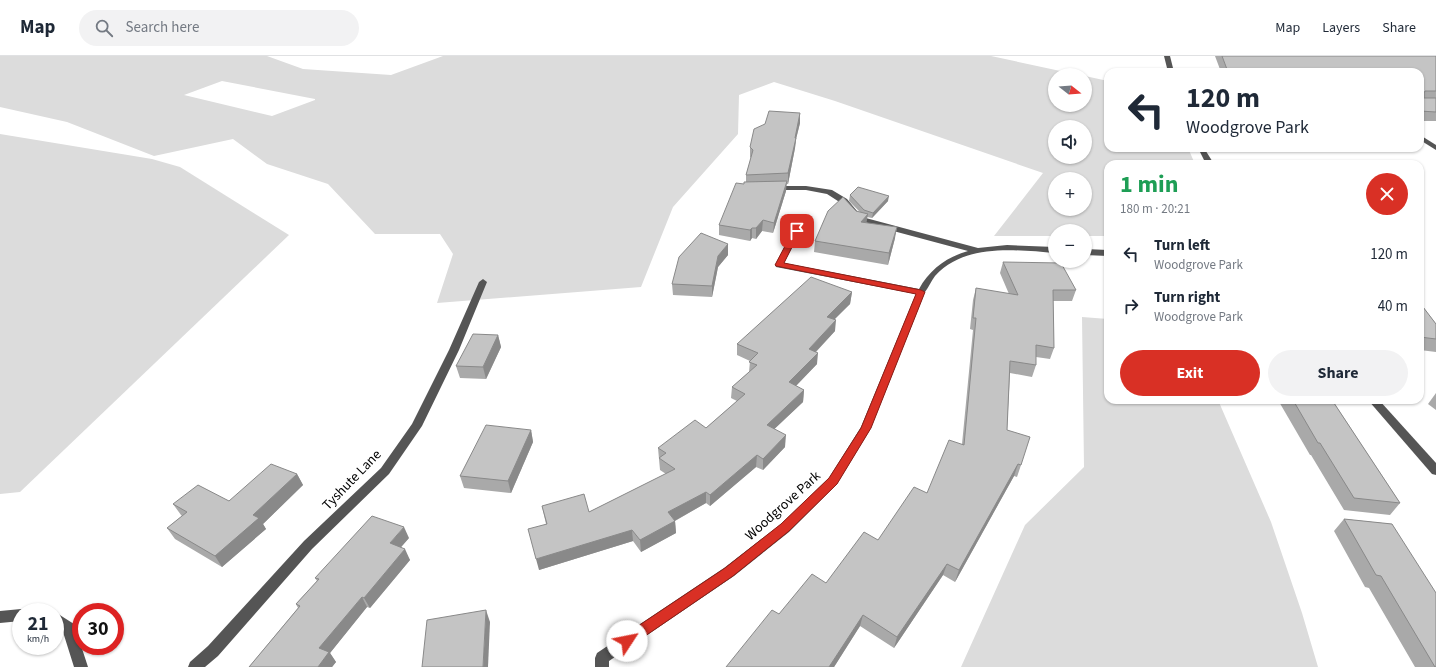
<!DOCTYPE html>
<meta charset="utf-8">
<style>
body{margin:0;font-family:"Source Sans 3",sans-serif;background:#f2f2f3;color:#1f2937;height:100vh;display:flex;flex-direction:column;font-size:15px;white-space:nowrap}
*{box-sizing:border-box;margin:0}
p{font-size:13px;color:#747a83}
.icon{flex:none;width:22px;height:22px;fill:none;stroke:currentColor;stroke-width:2;stroke-linecap:round;stroke-linejoin:round}
.map{position:relative;flex:1;overflow:hidden}
.details{position:absolute;left:1104px;top:104px;width:320px;height:244px;display:flex;flex-direction:column;background:#fff;border-radius:12px;box-shadow:0 1px 3px #0004}
.details>*{flex:none}
.hud{position:absolute;left:1104px;top:12px;width:320px;height:84px;border-radius:12px;box-shadow:0 1px 3px #0004;background:#fff;color:#1f2937;overflow:hidden}
.needle{width:26px;rotate:107deg}
.buttons{position:absolute;left:1048px;top:12px;display:grid;gap:8px}
.buttons a{display:grid;place-items:center;width:44px;height:44px;border-radius:50%;background:#fff;box-shadow:0 1px 3px #0004;font-size:20px}
.speed{position:absolute;left:12px;top:547px;display:flex;gap:8px;font-size:20px;font-weight:700;text-align:center}
.speed>*{display:grid;place-content:center;width:52px;height:52px;border-radius:50%;background:#fff;box-shadow:0 1px 3px #0004;line-height:1}
.speed small{font-size:10px;font-weight:400}
.speed .limit{border:6px solid #d22;background:#fff;color:#111}
.pin{position:absolute;display:grid;place-items:center;width:34px;height:34px;color:#fff;margin:-17px;border-radius:8px;box-shadow:0 2px 6px #0006}
.me{position:absolute;width:44px;margin:-22px;rotate:56deg;stroke-linejoin:round;filter:drop-shadow(0 0 3px #0008)}
.turn{display:flex;align-items:center;gap:14px;height:84px;padding:0 16px;font-size:18px}
.turn .icon{width:52px;height:52px;stroke-width:2.5}
.turn b{display:block;font-size:28px;line-height:34px}
.round{display:grid;place-items:center;flex:none;width:42px;height:42px;border-radius:21px;background:#f2f2f3}
.overview{display:flex;align-items:center;justify-content:space-between;height:68px;padding:0 16px}
h1{font-size:24px;font-weight:700;line-height:30px;color:#1e9e55}
.cta{display:flex;gap:8px;margin-top:auto;padding:8px 16px}
.cta a{flex:1;height:46px;border-radius:24px;background:#d93025;color:#fff;font-size:16px;font-weight:700;line-height:46px;text-align:center}
.cta a+a{background:#f2f2f3;color:#1f2937}
ul{padding:0;list-style:none}
li{display:flex;align-items:center;gap:12px;height:52px;padding:0 16px}
li div{flex:1}
li b{display:block;font-size:15px}
li em{font-style:normal}
header{display:flex;align-items:center;gap:24px;box-sizing:border-box;height:56px;padding:0 20px;background:#fff;border-bottom:1px solid #e0e1e3}
header strong{font-size:19px}
nav{display:flex;gap:22px;margin-inline-start:auto;font-size:14px}
.search{width:280px;height:36px;background:#f2f2f3;display:flex;align-items:center;gap:10px;box-sizing:border-box;padding:0 14px;border-radius:22px;color:#747a83;font-size:15px}
.map>svg:first-child{display:block}
.green{fill:#dcdcdc;fill-rule:evenodd}
.lines{fill:none;stroke-linecap:round;stroke-linejoin:round}
.minor{fill:#555;fill-rule:evenodd}
.wall{fill:#a9a9a9}
.shaded-wall{fill:#898989}
.building{fill:#c4c4c4;stroke:#898989}
.route{fill:#d93025;stroke:#8d1f18}
.labels{text-anchor:middle;dominant-baseline:central;stroke-width:4;stroke-linejoin:round;paint-order:stroke}
.street-label{font-size:14px;fill:#000;stroke:#fff}
</style>
<header>
<strong>Map</strong>
<div class="search"><svg class="icon" aria-label="search" viewBox="0 0 24 24"><circle cx="10" cy="10" r="6"/><path d="M15 15l6 6"/></svg>Search here</div>
<nav><a>Map</a><a>Layers</a><a>Share</a></nav>
</header>
<div class="map">
<svg width="1436" height="611" viewBox="0 0 1436 611">
<rect width="100%" height="100%" fill="#fff"/>
<g class="green">
<path d="M0,0H267L303,13L391,19L443,0H991L1079,19H1055V49H1085V20L1108,25V92H1188L1195,108H1108V180H1085V175H1055V180H994L1043,117L835,45L774,26L739,39L738,78L673,151L641,231L437,247L453,198L440,178H375L328,128L267,108L233,83L154,100L67,66L0,51ZM222,25L315,43V44L272,60L184,39ZM1055,71H1085V101H1055ZM1055,123H1085V153H1055Z"/>
<path d="M0,78L152,103L180,111L289,179L20,436L0,438Z"/>
<path d="M1082,261L1108,263V344H1218L1271,466L1302,557L1318,611H961L1025,469L1084,411Z"/>
</g>
<g class="lines">
<g class="minor">
<path d="M1164,0H1170L1174,16H1168Z"/>
<path d="M1420,79L1436,89V94L1420,84Z"/>
<path d="M1198,92H1204L1214,108H1206Z"/>
<path d="M770,130H806L832,134L847,143L862,161L978,192L1007,189L1055,191V197C1015,194 965,187 935,220C931,225 929,231 925,236L871,372L837,428L789,476L734,520L609,605V611H595V602L597,597L724,512L781,468L829,422L861,371L916,238L776,211L775,209L794,173H800L801,175L784,207L919,233C930,213 947,201 968,195L856,165L841,147L827,138L806,134H773L769,132Z"/>
<path d="M1085,193L1108,194V200L1085,199Z"/>
<path d="M483,223L487,226L459,294L422,370L389,418L312,493L218,600L205,611H188L190,606L208,590L304,485L381,412L412,368L449,294L479,226Z"/>
<path d="M1368,344H1379L1436,407V419L1432,418Z"/>
<path d="M21,553L26,556H21V565L0,567V555Z"/>
<path d="M55,556L74,568L88,611H74L63,576L55,570Z"/>
</g>
</g>
<g class="wall">
<path d="M1215,0H1436V65H1420V16H1221Z"/>
<path d="M800,57V67L796,83L795,92L788,128H786V135L773,177L762,175L756,183L752,182L750,185L719,179V169L744,128L746,126V119L751,102L750,101V91Z"/>
<path d="M850,139L888,145L872,162L867,161L866,166L895,182L888,209L814,196L815,185L860,156L849,145Z"/>
<path d="M728,188V199L718,211L712,241L673,239L672,228Z"/>
<path d="M1003,206L1076,234L1072,245H1053L1054,292L1050,303L1036,301V309L1032,321L1010,317L1007,374L1021,409L1017,421L1014,420L955,526L943,519L894,592L860,570L834,611H726L779,558L826,527L878,484L927,437L962,388L973,274L970,273L973,244L976,232L1009,238L1000,217Z"/>
<path d="M852,236L850,248L834,263L835,275L816,296L817,308L796,330L804,334L803,346L774,373L785,391L763,414L756,411L710,450L706,447L675,465L676,477L641,496L633,485L539,514L546,468L542,450L589,456L666,418L660,414L658,392L706,372L737,345L731,342L732,331L749,316L750,305L737,299V288Z"/>
<path d="M1420,247L1436,268V296L1420,294Z"/>
<path d="M498,279L501,291L486,323L460,322L456,310Z"/>
<path d="M1436,337V354L1428,348Z"/>
<path d="M1278,344H1332L1400,447L1390,459L1344,454L1311,399H1310Z"/>
<path d="M531,374L533,386L511,437L464,432L460,420Z"/>
<path d="M297,418L303,429L263,468L266,473L222,511L175,483L167,472L182,460L181,459L173,448L229,445Z"/>
<path d="M1344,463L1392,468L1436,611H1415L1369,532L1365,531L1334,475Z"/>
<path d="M409,482L401,491L410,504L370,552L367,551L330,597L336,606L332,611H249L298,552L296,548L317,525L315,522Z"/>
</g>
<g class="shaded-wall">
<path d="M800,57V67L796,83L795,92L788,128V117Z"/>
<path d="M787,125L786,135L773,177L774,167Z"/>
<path d="M889,140L888,145L872,162L873,157Z"/>
<path d="M868,158L866,169L861,166Z"/>
<path d="M763,164L762,175L756,183V172Z"/>
<path d="M897,171L895,182L888,209L889,197Z"/>
<path d="M752,172V182L750,185V174Z"/>
<path d="M728,188V199L718,211L712,241V230L718,200Z"/>
<path d="M852,236L850,248L826,272L827,261Z"/>
<path d="M836,264L835,275L808,304L809,293Z"/>
<path d="M498,279L501,291L486,323L483,311Z"/>
<path d="M818,297L817,308L788,338L789,326Z"/>
<path d="M804,334L803,346L766,381L767,369Z"/>
<path d="M531,374L533,386L511,437L508,425Z"/>
<path d="M786,379L785,391L763,414V403Z"/>
<path d="M757,399L756,411L710,450V439Z"/>
<path d="M1018,408L1014,420L955,526L959,514Z"/>
<path d="M297,418L303,429L263,468L266,473L222,511L215,500L253,459Z"/>
<path d="M706,436V447L669,468L668,456Z"/>
<path d="M675,465L676,477L641,496L640,484Z"/>
<path d="M404,471L409,482L395,498L390,487Z"/>
<path d="M632,474L633,485L539,514L536,503Z"/>
<path d="M405,493L410,504L370,552L364,542Z"/>
<path d="M947,508L943,519L894,592L897,581Z"/>
<path d="M362,541L367,551L330,597L336,606L332,611H318L319,592Z"/>
<path d="M486,554L490,566L488,611H483Z"/>
<path d="M863,559L860,570L834,611H829Z"/>
</g>
<g class="building">
<path d="M1222,0H1436V35H1425L1424,37V42H1436V56L1420,55V16H1228Z"/>
<path d="M769,55L800,57L795,82H796L788,117L746,119L753,94L750,91L754,73L765,68Z"/>
<path d="M787,125L774,167L763,164L756,172H752L750,174L719,169L736,127L744,128V126Z"/>
<path d="M858,131L889,140L873,157L864,154L850,139Z"/>
<path d="M843,141L856,155L868,158L861,166L897,171L889,197L815,185L828,155Z"/>
<path d="M701,177L728,188L718,200L712,230L672,228L679,201Z"/>
<path d="M1003,206L1061,207L1076,234H1053L1054,292L1036,289V309L1010,305L1007,374L1030,381L1021,409L1018,408L959,514L947,508L897,581L863,559L829,611H726L772,554L779,558L812,518L826,527L864,476L878,484L914,431L927,437L949,384L964,389L976,262H973L976,232L1018,239Z"/>
<path d="M811,221L852,236L827,261L836,264L809,293L818,297L789,326L804,334L767,369L786,379L763,403L757,399L710,439L706,436L668,456L675,465L640,484L632,474L536,503L528,473L547,468L542,450L584,438L589,456L675,413L659,402L666,397L658,392L695,364L706,372L745,338L732,331L757,309L749,306L758,297L737,288Z"/>
<path d="M1420,247L1436,268V283L1420,281Z"/>
<path d="M473,278L498,279L483,311L456,310Z"/>
<path d="M1293,344H1332L1400,447L1354,442L1320,387H1318Z"/>
<path d="M486,369L531,374L508,425L460,420Z"/>
<path d="M271,408L297,418L253,459L259,462L215,500L167,472L187,456L173,448L198,429L229,445Z"/>
<path d="M372,460L404,471L390,487L405,493L364,542L362,541L319,592L329,596L318,611H249L300,550L296,548L319,523L315,522Z"/>
<path d="M1344,463L1392,468L1436,537V611H1435L1381,520L1376,519Z"/>
<path d="M486,554L483,611H422L427,564Z"/>
</g>
<path class="route" d="M797,172L800,175L784,207L921,234L925,236L871,372L837,428L789,475L733,520L632,589L627,591L623,589L621,585L623,580L725,512L781,468L829,422L861,372L916,238L776,210L775,209L793,175Z"/>
<g class="labels">
<g class="street-label">
<text transform="translate(352 424) rotate(-46)">Tyshute Lane</text>
<text transform="translate(783 450) rotate(-42)">Woodgrove Park</text>
</g>
</g>
</svg>
<div class="buttons">
<a><svg class="needle" viewBox="-14 -14 28 28"><path d="M0-13l5 13h-10z" fill="#e53935"/><path d="M0 13l5-13h-10z" fill="#747a83"/></svg></a>
<a><svg class="icon" aria-label="sound" viewBox="0 0 24 24"><path d="M4 9h4l5-4v14l-5-4H4zM17 9q2 3 0 6"/></svg></a>
<a>+</a>
<a>−</a>
</div>
<div class="speed"><div>21<small>km/h</small></div><div class="limit">30</div></div>
<div class="pin" style="left:797px;top:175px;background:#d93025"><svg class="icon" aria-label="arrive" viewBox="0 0 24 24"><path d="M6 21V4h12l-3 4 3 4H6"/></svg></div>
<svg class="me" style="left:627px;top:585px" viewBox="-20 -20 40 40"><circle r="19" fill="#fff"/><path d="M0-13L10 11 0 6-10 11z" fill="#d93025"/></svg>
<div class="hud">
<div class="turn"><svg class="icon" aria-label="left" viewBox="0 0 24 24"><path d="M17 20v-9H6M10 6l-5 5 5 5"/></svg><div><b>120 m</b>Woodgrove Park</div></div>
</div>
<section class="details">
<div class="overview"><div><h1>1 min</h1><p>180 m · 20:21</p></div><a class="round" style="background:#d93025;color:#fff"><svg class="icon" aria-label="close" viewBox="0 0 24 24"><path d="M6 6l12 12M18 6L6 18"/></svg></a></div>
<ul>
<li><svg class="icon" aria-label="left" viewBox="0 0 24 24"><path d="M17 20v-9H6M10 6l-5 5 5 5"/></svg><div><b>Turn left</b><p>Woodgrove Park</p></div><em>120 m</em></li>
<li><svg class="icon" aria-label="right" viewBox="0 0 24 24"><path d="M7 20v-9h11M14 6l5 5-5 5"/></svg><div><b>Turn right</b><p>Woodgrove Park</p></div><em>40 m</em></li>
</ul>
<div class="cta"><a>Exit</a><a>Share</a></div>
</section>
</div>
